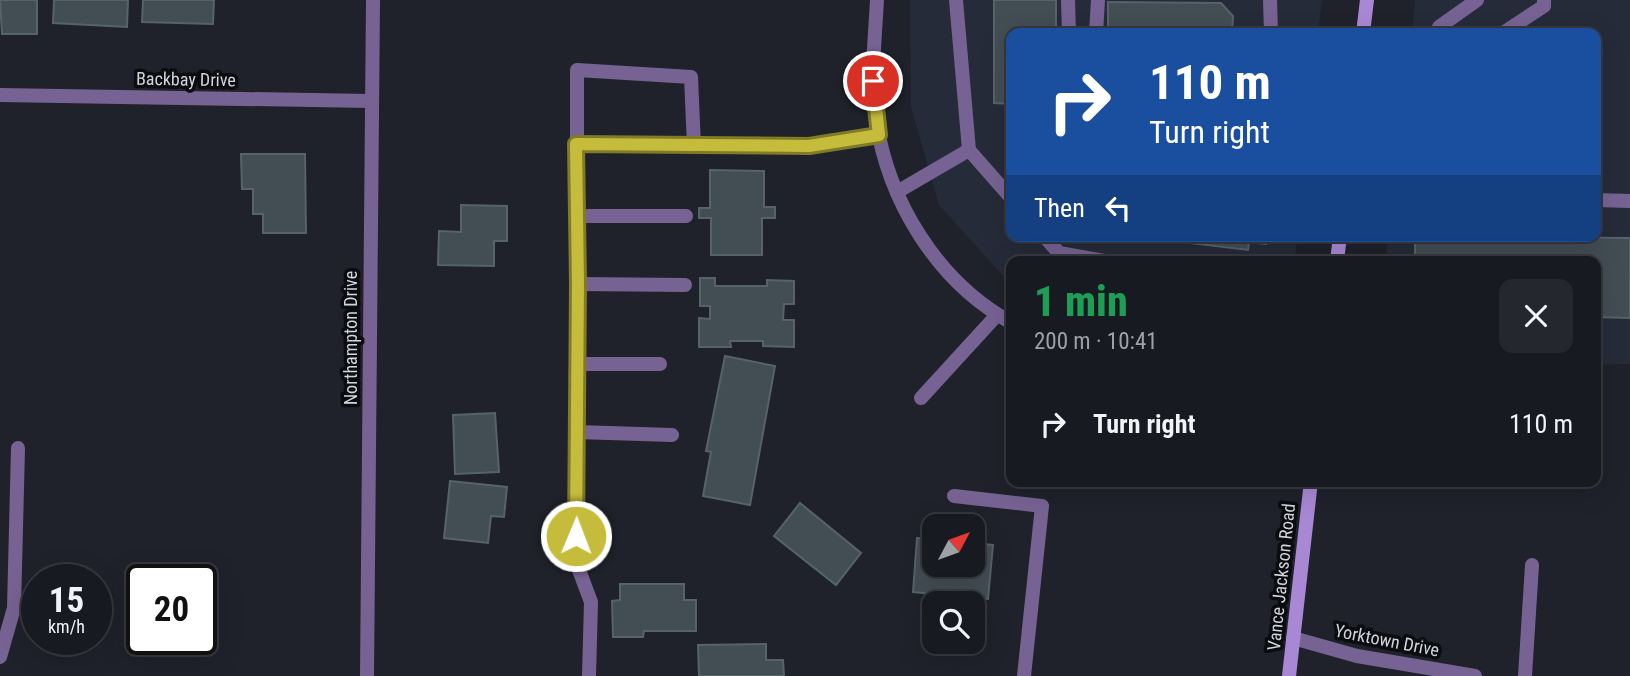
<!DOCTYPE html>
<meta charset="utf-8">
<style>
body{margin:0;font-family:"Roboto Condensed",sans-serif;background:#24272d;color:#f1f3f6;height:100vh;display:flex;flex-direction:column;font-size:26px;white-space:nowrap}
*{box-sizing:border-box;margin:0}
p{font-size:23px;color:#9ea1a5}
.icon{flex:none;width:38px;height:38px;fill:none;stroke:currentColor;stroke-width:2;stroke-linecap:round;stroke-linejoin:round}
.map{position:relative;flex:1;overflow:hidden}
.drawer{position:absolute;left:1006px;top:256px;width:595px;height:231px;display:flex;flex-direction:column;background:#171a20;border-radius:14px;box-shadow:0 7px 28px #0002,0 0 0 2px #36383e}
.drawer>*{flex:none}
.hud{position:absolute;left:1006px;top:28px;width:595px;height:214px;border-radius:14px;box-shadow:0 7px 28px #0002,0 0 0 2px #36383e;background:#1a4fa0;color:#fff;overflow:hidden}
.needle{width:46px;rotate:49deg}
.tools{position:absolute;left:922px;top:514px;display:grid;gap:14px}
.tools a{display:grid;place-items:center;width:63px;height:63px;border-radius:14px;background:#171a20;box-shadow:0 7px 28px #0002,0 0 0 2px #36383e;font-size:35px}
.speed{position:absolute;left:21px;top:564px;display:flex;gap:14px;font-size:35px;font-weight:700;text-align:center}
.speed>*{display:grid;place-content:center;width:91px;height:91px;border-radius:50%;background:#171a20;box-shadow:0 7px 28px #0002,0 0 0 2px #36383e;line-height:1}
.speed small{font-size:18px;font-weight:400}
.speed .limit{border:4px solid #111;border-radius:10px;background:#fff;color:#111}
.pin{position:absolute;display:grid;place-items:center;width:60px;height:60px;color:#fff;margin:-30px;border:4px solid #fff;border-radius:50%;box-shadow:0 2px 7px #0007}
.me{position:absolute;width:77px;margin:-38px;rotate:1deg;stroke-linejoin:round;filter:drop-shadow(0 0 5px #0008)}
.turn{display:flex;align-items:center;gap:24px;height:147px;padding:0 28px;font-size:32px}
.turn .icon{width:91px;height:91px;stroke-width:2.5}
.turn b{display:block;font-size:49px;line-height:60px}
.then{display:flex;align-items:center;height:66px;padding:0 28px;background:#0003;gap:14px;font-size:26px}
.round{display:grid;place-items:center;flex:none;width:74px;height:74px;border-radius:14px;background:#24272d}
.head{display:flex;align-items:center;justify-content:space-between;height:119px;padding:0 28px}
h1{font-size:42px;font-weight:800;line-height:52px;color:#1e9e55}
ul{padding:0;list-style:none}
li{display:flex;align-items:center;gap:21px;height:98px;padding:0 28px}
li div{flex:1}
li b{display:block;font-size:26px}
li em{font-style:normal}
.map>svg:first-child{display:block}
.built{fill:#262b39}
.building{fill:#434d54;stroke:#57626a;stroke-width:2}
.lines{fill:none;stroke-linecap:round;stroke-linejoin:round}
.lane{stroke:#776393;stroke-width:14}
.street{stroke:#776393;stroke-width:14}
.secondary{stroke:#a888d4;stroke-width:14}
.route-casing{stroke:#817a27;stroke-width:18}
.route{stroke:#c6bc3c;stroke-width:12}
.labels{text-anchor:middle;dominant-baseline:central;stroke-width:7;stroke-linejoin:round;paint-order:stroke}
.street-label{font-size:18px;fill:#d2d4db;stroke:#0a0c10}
</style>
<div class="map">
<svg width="1630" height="676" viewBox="0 0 1630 676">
<rect width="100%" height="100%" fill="#1f222b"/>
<g class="built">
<path d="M910,0H1322L1318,33H1012V236H1297L1295,261H1012L1011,282L1006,279L939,205L911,107Z"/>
<path d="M1415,0H1630V364L1596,365V261H1386L1388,236H1596V33H1412Z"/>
</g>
<g class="building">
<path d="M0,0H37V34H2Z"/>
<path d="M54,0H128L127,27L53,23Z"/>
<path d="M143,0H214L213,24L142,22Z"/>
<path d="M994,0H1056V33H1012V104L994,103Z"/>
<path d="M1108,2L1221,3L1233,16L1232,33H1108Z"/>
<path d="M241,154H305L306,233H263V214H253V189H242Z"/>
<path d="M710,170L764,171V207H775V218H762V255H711V218H699V208H710Z"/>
<path d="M461,205L507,206V241H494V266L438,265L439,231L461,232Z"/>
<path d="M1132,236H1267L1266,244L1249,242L1248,250Z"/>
<path d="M1415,236L1630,238V318L1596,317V261H1415Z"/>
<path d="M700,278H715V286H767V280L794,281V304H784L783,320H794V347L763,346V341H730L731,347H699V318L710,319V306H700Z"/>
<path d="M725,356L775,366L750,505L703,496L711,452L706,451Z"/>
<path d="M495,413L499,472L455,474L453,415Z"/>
<path d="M450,481L507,487L504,517L491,516L488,543L444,538Z"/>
<path d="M800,503L861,553L836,585L774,536Z"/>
<path d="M917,538L934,540V565H973V543L993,545L988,599L913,592Z"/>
<path d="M620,584H684V600H696V631H644L643,637H613L612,601L620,600Z"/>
<path d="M766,644V660H783L784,676H699L698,645Z"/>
</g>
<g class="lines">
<g class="lane">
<path d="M956,0L969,150L1012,199"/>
<path d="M1068,0L1069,33"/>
<path d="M1270,0L1271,33"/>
<path d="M1096,33L1098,0"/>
<path d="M1438,33L1439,27L1477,0"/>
<path d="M1503,33L1544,6V0"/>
<path d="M577,144V70L691,77L694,146"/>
<path d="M897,192L969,150"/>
<path d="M1596,200L1630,201"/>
<path d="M577,216H686"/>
<path d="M1044,236L1059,253L1104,261"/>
<path d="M578,284L685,285"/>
<path d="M578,364H660"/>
<path d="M921,398L997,315"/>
<path d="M577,432L672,435"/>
<path d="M954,496L1042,506L1024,676"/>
<path d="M589,676L591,602L576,562L578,284L577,144L809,146L879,135"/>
</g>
<g class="street">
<path d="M877,0C875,39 870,80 876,119C888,201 937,282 1012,323"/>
<path d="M0,95L371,101"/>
<path d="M1293,638L1357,656L1475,676"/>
<path d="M0,657L14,608L18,448"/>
<path d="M367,676L373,0"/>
<path d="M1525,676L1532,565"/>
</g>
<g class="secondary">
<path d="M1363,33L1367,0"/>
<path d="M1337,261L1340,236"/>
<path d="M1289,676L1311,481"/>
</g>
</g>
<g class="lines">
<defs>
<path id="route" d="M576,536L578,284L576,144L809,146L879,135L873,81"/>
</defs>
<use href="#route" class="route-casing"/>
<use href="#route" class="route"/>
</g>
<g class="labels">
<g class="street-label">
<text transform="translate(186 79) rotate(1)">Backbay Drive</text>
<text transform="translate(350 338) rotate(-90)">Northampton Drive</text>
<text transform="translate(1281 577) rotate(-84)">Vance Jackson Road</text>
<text transform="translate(1387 640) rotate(11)">Yorktown Drive</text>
</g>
</g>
</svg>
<div class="tools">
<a><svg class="needle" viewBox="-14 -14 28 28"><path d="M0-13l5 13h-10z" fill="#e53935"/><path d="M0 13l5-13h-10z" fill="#9ea1a5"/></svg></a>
<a><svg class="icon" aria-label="search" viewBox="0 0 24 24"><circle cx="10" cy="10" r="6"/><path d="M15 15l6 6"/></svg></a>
</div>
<div class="speed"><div>15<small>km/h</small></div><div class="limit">20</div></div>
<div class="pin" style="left:873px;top:81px;background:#d93025"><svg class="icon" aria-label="arrive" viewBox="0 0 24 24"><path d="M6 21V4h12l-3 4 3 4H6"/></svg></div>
<svg class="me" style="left:576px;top:536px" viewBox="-20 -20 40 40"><circle r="17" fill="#c6bc3c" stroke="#fff" stroke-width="3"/><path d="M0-11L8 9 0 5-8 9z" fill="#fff"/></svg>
<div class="hud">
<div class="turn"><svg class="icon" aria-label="right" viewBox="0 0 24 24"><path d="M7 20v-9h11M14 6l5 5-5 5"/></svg><div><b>110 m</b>Turn right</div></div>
<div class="then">Then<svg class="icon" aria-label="left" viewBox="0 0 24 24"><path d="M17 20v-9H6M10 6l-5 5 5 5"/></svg></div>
</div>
<section class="drawer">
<div class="head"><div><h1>1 min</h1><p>200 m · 10:41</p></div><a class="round"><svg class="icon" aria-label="close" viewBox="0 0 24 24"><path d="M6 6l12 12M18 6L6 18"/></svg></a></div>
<ul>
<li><svg class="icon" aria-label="right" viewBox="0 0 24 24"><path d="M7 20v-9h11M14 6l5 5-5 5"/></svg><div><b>Turn right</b></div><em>110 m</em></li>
</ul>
</section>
</div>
